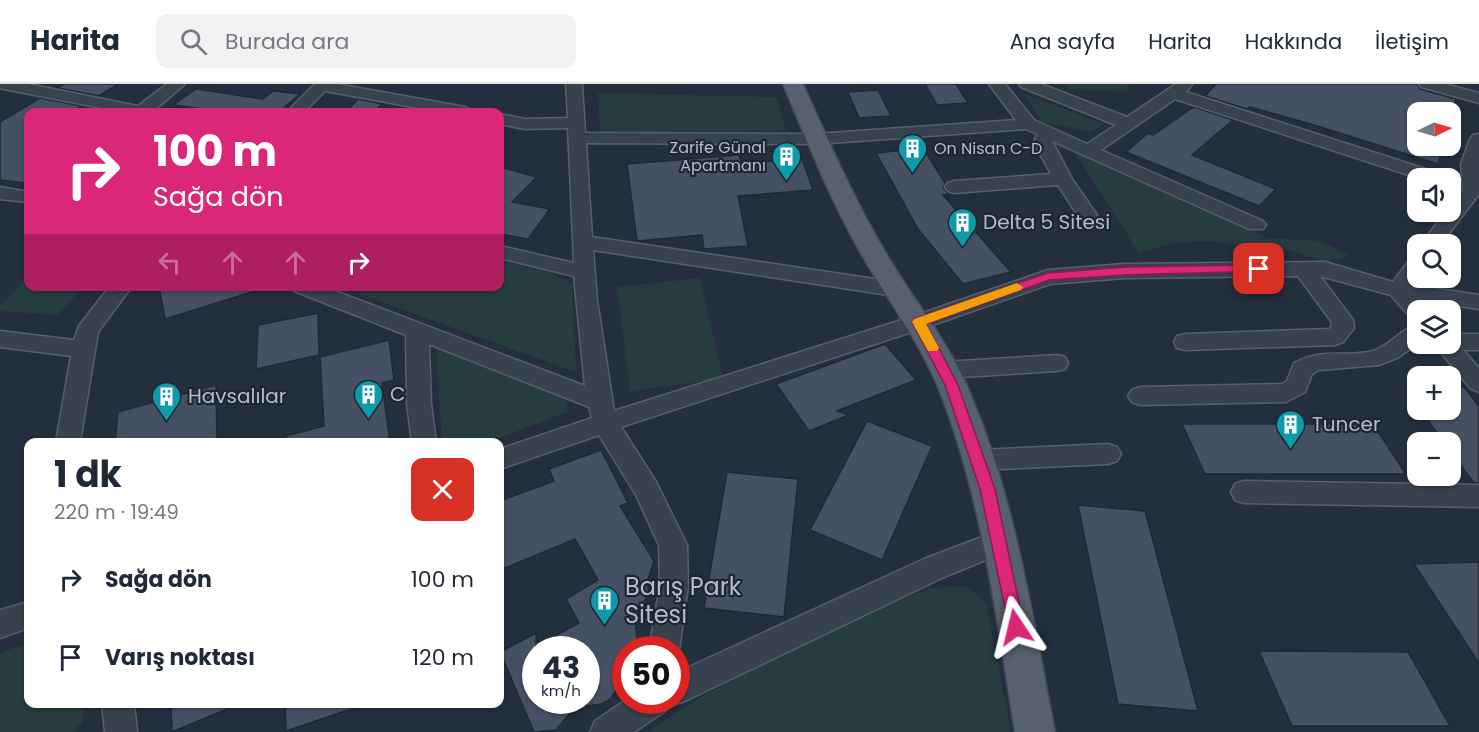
<!DOCTYPE html>
<html lang="tr">
<meta charset="utf-8">
<style>
body{margin:0;font-family:Poppins,sans-serif;background:#f2f2f3;color:#1f2937;height:100vh;display:flex;flex-direction:column;font-size:22px;white-space:nowrap}
*{box-sizing:border-box;margin:0}
p{font-size:20px;color:#747a83}
.icon{flex:none;width:33px;height:33px;fill:none;stroke:currentColor;stroke-width:2;stroke-linecap:round;stroke-linejoin:round}
.map{position:relative;flex:1;overflow:hidden}
.sheet{position:absolute;left:24px;top:354px;width:480px;height:270px;display:flex;flex-direction:column;background:#fff;border-radius:12px;box-shadow:0 2px 4px #0004}
.sheet>*{flex:none}
.banner{position:absolute;left:24px;top:24px;width:480px;height:183px;border-radius:12px;box-shadow:0 2px 4px #0004;background:#db2777;color:#fff;overflow:hidden}
.needle{width:39px;rotate:85deg}
.fabs{position:absolute;left:1407px;top:18px;display:grid;gap:12px}
.fabs a{display:grid;place-items:center;width:54px;height:54px;border-radius:12px;background:#fff;box-shadow:0 2px 4px #0004;font-size:30px}
.speed{position:absolute;left:522px;top:552px;display:flex;gap:12px;font-size:30px;font-weight:700;text-align:center}
.speed>*{display:grid;place-content:center;width:78px;height:78px;border-radius:50%;background:#fff;box-shadow:0 2px 4px #0004;line-height:1}
.speed small{font-size:15px;font-weight:400}
.speed .limit{border:9px solid #d22;background:#fff;color:#111}
.pin{position:absolute;display:grid;place-items:center;width:51px;height:51px;color:#fff;margin:-26px;border-radius:12px;box-shadow:0 3px 9px #0006}
.me{position:absolute;width:66px;margin:-33px;rotate:350deg;stroke-linejoin:round;filter:drop-shadow(0 0 4px #0008)}
.turn{display:flex;align-items:center;gap:21px;height:126px;padding:0 30px;font-size:27px}
.turn .icon{width:78px;height:78px;stroke-width:2.5}
.turn b{display:block;font-size:42px;line-height:51px}
.lanes{display:flex;align-items:center;height:57px;padding:0 30px;background:#0003;justify-content:center;gap:30px;direction:ltr}
.lanes .off{opacity:.35}
.round{display:grid;place-items:center;flex:none;width:63px;height:63px;border-radius:12px;background:#f2f2f3}
.summary{display:flex;align-items:center;justify-content:space-between;height:102px;padding:0 30px}
h1{font-size:36px;font-weight:700;line-height:45px}
ul{padding:0;list-style:none}
li{display:flex;align-items:center;gap:18px;height:78px;padding:0 30px}
li div{flex:1}
li b{display:block;font-size:22px}
li em{font-style:normal}
header{display:flex;align-items:center;gap:36px;box-sizing:border-box;height:84px;padding:0 30px;background:#fff;border-bottom:2px solid #e0e1e3}
header strong{font-size:28px}
nav{display:flex;gap:33px;margin-inline-start:auto;font-size:21px}
.search{width:420px;height:54px;background:#f2f2f3;display:flex;align-items:center;gap:15px;box-sizing:border-box;padding:0 21px;border-radius:12px;color:#747a83;font-size:22px}
.map>svg:first-child{display:block}
.green{fill:#263c3f}
.building{fill:#455162;stroke:#1f2835;stroke-width:1.5}
.lines{fill:none;stroke-linecap:round;stroke-linejoin:round}
.minor-casing{stroke:#565f6c;stroke-width:3}
.major-casing{stroke:#414a57;stroke-width:3}
.minor{fill:#38414e;fill-rule:evenodd}
.major{fill:#56606e;fill-rule:evenodd}
.route{fill:#db2777;stroke:#8e194d;stroke-width:1.5}
.slow{fill:#f59e0b}
.labels{text-anchor:middle;dominant-baseline:central;stroke-width:4.5;stroke-linejoin:round;paint-order:stroke}
.far-poi-label{font-size:16px;fill:#b4bcc9;stroke:#1d2633;text-anchor:end}
.poi-label{font-size:20px;fill:#b4bcc9;stroke:#1d2633;text-anchor:start}
.near-poi-label{font-size:24px;fill:#b4bcc9;stroke:#1d2633;text-anchor:start}
</style>
<header>
<strong>Harita</strong>
<div class="search"><svg class="icon" aria-label="search" viewBox="0 0 24 24"><circle cx="10" cy="10" r="6"/><path d="M15 15l6 6"/></svg>Burada ara</div>
<nav><a>Ana sayfa</a><a>Harita</a><a>Hakkında</a><a>İletişim</a></nav>
</header>
<div class="map">
<svg width="1479" height="648" viewBox="0 0 1479 648">
<rect width="100%" height="100%" fill="#242f3e"/>
<g class="green">
<path d="M1066,0H1127L1130,8L1068,5Z"/>
<path d="M598,9L777,13L786,47L600,48Z"/>
<path d="M1023,9L1103,40L1091,48L1043,38Z"/>
<path d="M1072,64L1267,154L1321,157L1350,172L1327,179L1294,167L1208,157L1173,159L1139,169Z"/>
<path d="M500,177L546,187L572,199L576,288L340,203L500,202Z"/>
<path d="M28,193V202L84,203L58,231L0,227V221Z"/>
<path d="M700,194L723,295L630,307L617,203Z"/>
<path d="M436,262L566,313L567,328L489,358H442Z"/>
<path d="M966,502L986,519L1011,648H647L701,613L854,531L932,504Z"/>
<path d="M28,559V620H82L83,638L71,648H0V569Z"/>
</g>
<g class="building">
<path d="M64,0H118L99,12L58,4Z"/>
<path d="M925,0H956L968,19L937,21Z"/>
<path d="M1216,0H1417L1420,5L1456,15L1450,35V28H1418V62H1443L1438,80L1314,41L1250,23L1247,25L1205,12Z"/>
<path d="M196,5L263,15L273,7L300,10L279,28H224L173,21Z"/>
<path d="M878,6L891,32L859,34L848,8Z"/>
<path d="M40,14L82,22L72,28H28V99L0,96V38Z"/>
<path d="M358,15L382,20L374,28H346Z"/>
<path d="M1194,23L1233,36L1192,71L1276,105L1259,122L1126,68L1148,49L1153,51Z"/>
<path d="M923,64L945,99L943,104L949,110L943,111L1011,188L963,200L918,145L876,69Z"/>
<path d="M739,71L742,79L802,75L813,106L738,112L748,162L704,165L702,151L637,157L627,80Z"/>
<path d="M500,83L537,93L512,118L550,125L528,155L500,150Z"/>
<path d="M159,202H254L255,207L165,235Z"/>
<path d="M318,229L319,271L256,285L258,241Z"/>
<path d="M389,256L394,296L382,299L390,358H286V352L324,342L320,273Z"/>
<path d="M885,260L916,296L837,327L849,331L809,347L776,300Z"/>
<path d="M216,301L217,358H115L118,328Z"/>
<path d="M1464,303L1479,322V399H1474L1450,367V358H1444L1420,326H1450V304Z"/>
<path d="M867,337L932,362L882,476L810,446Z"/>
<path d="M1182,340H1373L1406,390H1205Z"/>
<path d="M601,366L628,419L620,422L654,477L647,498L649,508L635,535L637,557L631,566H626V570L617,578L618,603L611,614L602,620L586,622V566H536V616H581L556,646L534,648L500,568L536,549V562L579,539L566,515L598,496L575,455L500,486V417L554,397L549,385Z"/>
<path d="M727,388L798,395L784,533L704,524Z"/>
<path d="M1078,421L1145,427L1198,627L1118,620Z"/>
<path d="M1479,478V579L1414,480Z"/>
<path d="M1259,567L1408,568L1450,642H1292Z"/>
<path d="M171,620H239L172,648Z"/>
<path d="M285,620H357V623L286,647Z"/>
</g>
<g class="lines">
<defs>
<g id="minor">
<path d="M0,0H28L138,22L167,0H185L152,28H122L4,5L0,4Z"/>
<path d="M315,0H337L465,23L473,28H441L325,7L304,28H287Z"/>
<path d="M566,0H582L585,49L816,50L1016,36L989,0H1005L1034,36L1087,60L1116,41L1021,3L1019,0H1041L1127,33L1176,0H1192L1186,8L1441,90L1444,94H1418L1175,15L1101,66L1263,137L1266,141L1263,145H1249L1052,57L1072,95L1097,131L1094,135H1080L1058,101L954,109L948,107L945,103L948,99L954,97L1051,90L1034,59L1037,50L1026,45L816,60L586,59L592,153L895,198L902,200L905,205L902,210L895,212L593,166L597,216L614,327L911,233L1048,186L1125,180L1325,178L1393,198L1411,174L1418,173V194L1412,201L1479,211V225L1419,216L1428,226H1418V235L1410,233L1391,211L1320,192L1353,236L1354,244L1343,258L1335,261L1185,266L1177,264L1174,258L1177,252L1185,250L1329,245L1332,242L1331,237L1298,192L1125,194L1050,200L927,243L621,343L655,396L687,461L688,502L679,566L676,572V566H649L660,502L659,461L635,409L599,351L500,385V365L592,334L589,323L429,260L431,320L436,358H412L407,320L406,251L294,207L291,202H322L585,302L574,192L500,174V162L574,179L568,44L525,45L500,40V30L525,35L568,34Z"/>
<path d="M1419,0H1445L1479,9V19L1421,3Z"/>
<path d="M1479,50V110L1441,160H1421L1446,128H1450V122L1463,107L1461,80L1470,55L1473,51Z"/>
<path d="M0,103L28,108V118L0,115Z"/>
<path d="M110,202H132L98,248L80,358H56L71,272L0,263V247L74,256L79,242Z"/>
<path d="M1418,240V259L1399,273L1379,281L1319,286L1312,290L1305,308L1286,318L1140,321L1132,318L1128,312L1132,306L1140,303L1282,300L1287,297L1294,279C1326,263 1344,274 1373,267C1390,262 1400,245 1418,240Z"/>
<path d="M1450,250H1479V266H1463L1479,284V308L1471,305L1434,260H1450Z"/>
<path d="M1057,271L1065,273L1068,279L1065,285L1057,287L944,294L936,292L932,286L936,280L944,278Z"/>
<path d="M1108,360L1117,363L1121,370L1117,377L1108,380L978,386L969,383L965,376L969,369L978,366Z"/>
<path d="M1244,397L1479,401V423L1244,419L1235,416L1231,408L1235,400Z"/>
<path d="M1000,446L1010,450L1014,458L1010,466L944,493L687,616L676,620L669,617L665,627L634,648H590L595,637L626,616H676V589L924,475Z"/>
<path d="M28,518V544L0,554V526Z"/>
<path d="M102,620H134L137,648H105Z"/>
</g>
<path id="major" d="M783,0H803C829,58 854,116 887,171C913,215 946,255 967,302C1015,412 1032,531 1055,648H1015C996,531 982,413 938,303C919,257 888,216 863,173C831,118 808,59 783,0Z"/>
</defs>
<use href="#minor" class="minor-casing"/>
<use href="#major" class="major-casing"/>
<use href="#minor" class="minor"/>
<use href="#major" class="major"/>
</g>
<path class="route" d="M1259,181L1263,182V187L1125,191L1049,196L926,240L958,301L995,405L1024,543L1021,548L1016,551L1010,548L980,405L945,301L912,238L914,235L1048,189L1125,183Z"/>
<path class="slow" d="M1017,199L1023,203L1021,206L926,240L939,264L937,267H928L912,238L914,235Z"/>
<defs>
<symbol id="building-pin" viewBox="-11 -11 22 30"><path d="M0 17L-7.5 6A9.5 9.5 0 1 1 7.5 6Z" fill="#0f9aa8" stroke="#1d2633"/><path d="M-4-6H4V6H1V3H-1V6H-4ZM-2.5-4.3h1.7v1.8h-1.7ZM.8-4.3h1.7v1.8H.8ZM-2.5-1h1.7V.8h-1.7ZM.8-1h1.7V.8H.8Z" fill="#fff"/></symbol>
</defs>
<g fill-rule="evenodd">
<use href="#building-pin" x="896" y="48" width="33" height="45"/>
<use href="#building-pin" x="770" y="56" width="33" height="45"/>
<use href="#building-pin" x="946" y="122" width="33" height="45"/>
<use href="#building-pin" x="352" y="294" width="33" height="45"/>
<use href="#building-pin" x="150" y="296" width="33" height="45"/>
<use href="#building-pin" x="1274" y="324" width="33" height="45"/>
<use href="#building-pin" x="588" y="500" width="33" height="45"/>
</g>
<g class="labels">
<g class="far-poi-label">
<text x="766" y="63">Zarife Günal<tspan x="766" dy="18">Apartmanı</tspan></text>
<text x="934" y="64" text-anchor="start">On Nisan C-D</text>
</g>
<g class="poi-label">
<text x="983" y="138">Delta 5 Sitesi</text>
<text x="390" y="310">C</text>
<text x="188" y="312">Havsalılar</text>
<text x="1312" y="340">Tuncer</text>
</g>
<g class="near-poi-label">
<text x="625" y="502">Barış Park<tspan x="625" dy="28">Sitesi</tspan></text>
</g>
</g>
</svg>
<div class="fabs">
<a><svg class="needle" viewBox="-14 -14 28 28"><path d="M0-13l5 13h-10z" fill="#e53935"/><path d="M0 13l5-13h-10z" fill="#747a83"/></svg></a>
<a><svg class="icon" aria-label="sound" viewBox="0 0 24 24"><path d="M4 9h4l5-4v14l-5-4H4zM17 9q2 3 0 6"/></svg></a>
<a><svg class="icon" aria-label="search" viewBox="0 0 24 24"><circle cx="10" cy="10" r="6"/><path d="M15 15l6 6"/></svg></a>
<a><svg class="icon" aria-label="layers" viewBox="0 0 24 24"><path d="M12 4l9 5-9 5-9-5zM3 14l9 5 9-5"/></svg></a>
<a>+</a>
<a>−</a>
</div>
<div class="speed"><div>43<small>km/h</small></div><div class="limit">50</div></div>
<div class="pin" style="left:1259px;top:185px;background:#d93025"><svg class="icon" aria-label="arrive" viewBox="0 0 24 24"><path d="M6 21V4h12l-3 4 3 4H6"/></svg></div>
<svg class="me" style="left:1016px;top:543px" viewBox="-20 -20 40 40"><path d="M0-17L14 15 0 8-14 15z" fill="#db2777" stroke="#fff" stroke-width="4"/></svg>
<div class="banner">
<div class="turn"><svg class="icon" aria-label="right" viewBox="0 0 24 24"><path d="M7 20v-9h11M14 6l5 5-5 5"/></svg><div><b>100 m</b>Sağa dön</div></div>
<div class="lanes"><svg class="icon off" aria-label="left" viewBox="0 0 24 24"><path d="M17 20v-9H6M10 6l-5 5 5 5"/></svg><svg class="icon off" aria-label="ahead" viewBox="0 0 24 24"><path d="M12 20V5M6 11l6-6 6 6"/></svg><svg class="icon off" aria-label="ahead" viewBox="0 0 24 24"><path d="M12 20V5M6 11l6-6 6 6"/></svg><svg class="icon" aria-label="right" viewBox="0 0 24 24"><path d="M7 20v-9h11M14 6l5 5-5 5"/></svg></div>
</div>
<section class="sheet">
<div class="summary"><div><h1>1 dk</h1><p>220 m · 19:49</p></div><a class="round" style="background:#d93025;color:#fff"><svg class="icon" aria-label="close" viewBox="0 0 24 24"><path d="M6 6l12 12M18 6L6 18"/></svg></a></div>
<ul>
<li><svg class="icon" aria-label="right" viewBox="0 0 24 24"><path d="M7 20v-9h11M14 6l5 5-5 5"/></svg><div><b>Sağa dön</b></div><em>100 m</em></li>
<li><svg class="icon" aria-label="arrive" viewBox="0 0 24 24"><path d="M6 21V4h12l-3 4 3 4H6"/></svg><div><b>Varış noktası</b></div><em>120 m</em></li>
</ul>
</section>
</div>
